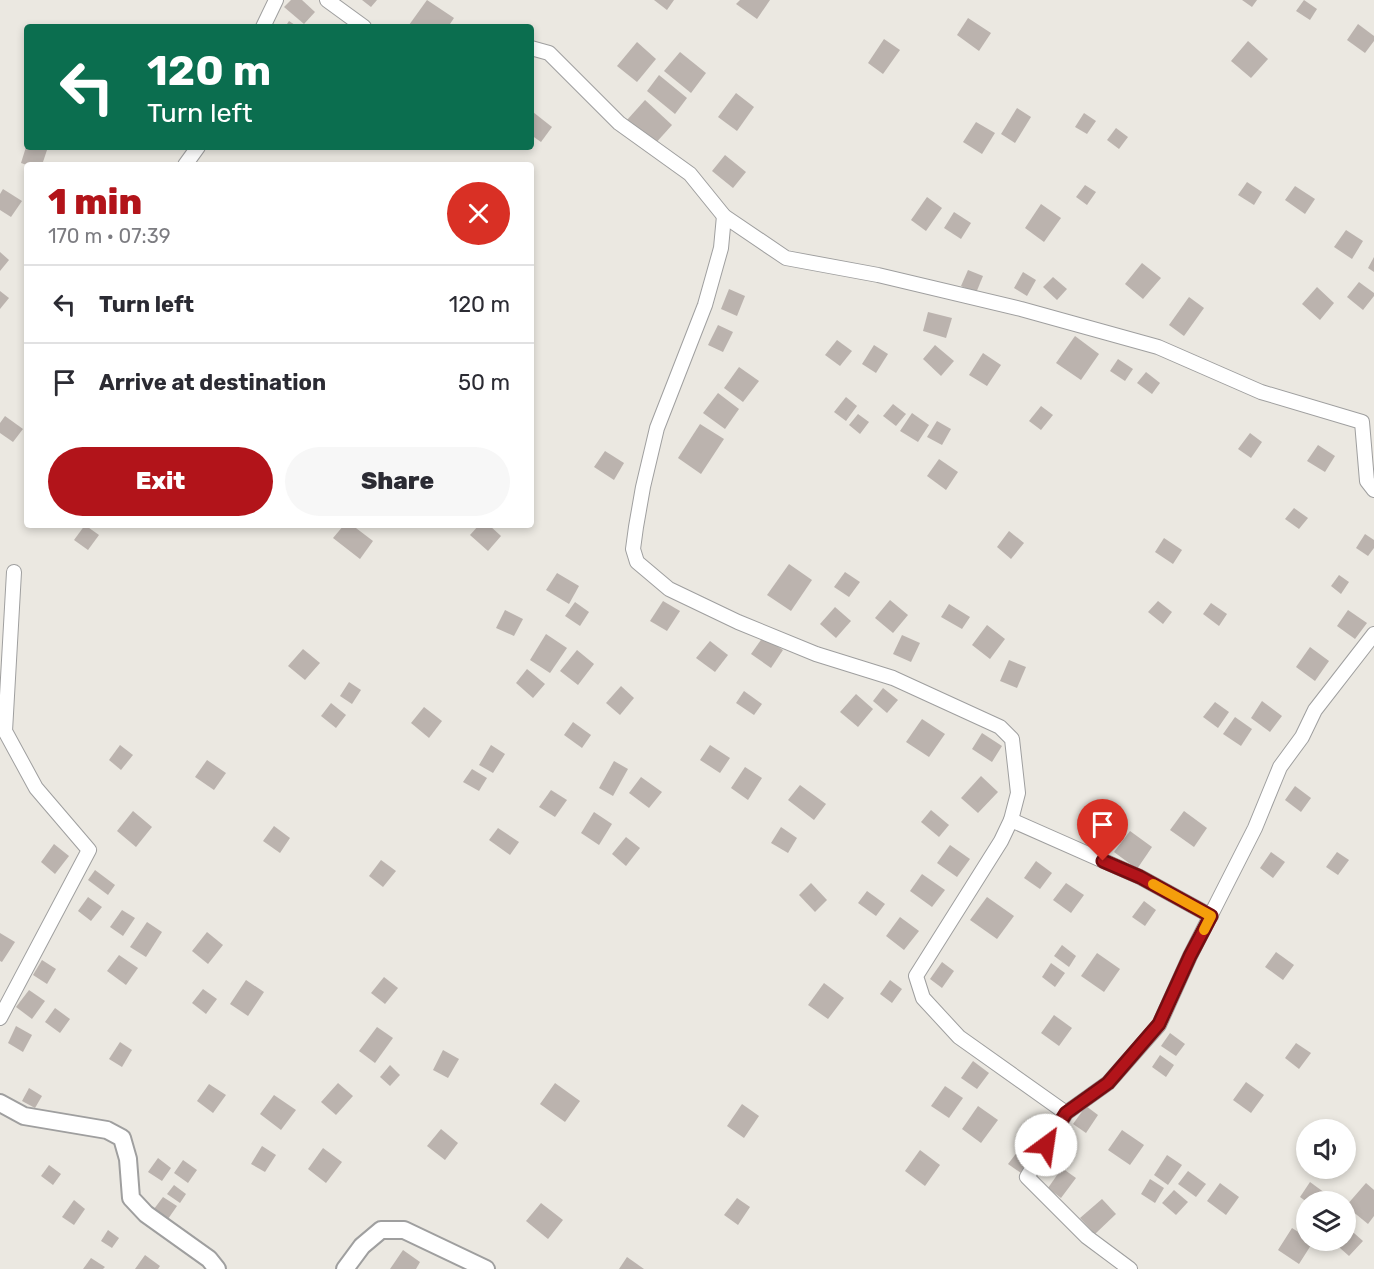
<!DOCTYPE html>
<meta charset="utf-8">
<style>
body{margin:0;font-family:Rubik,sans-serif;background:#f7f7f7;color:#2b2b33;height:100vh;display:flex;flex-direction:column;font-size:22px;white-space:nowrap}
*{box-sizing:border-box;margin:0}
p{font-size:20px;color:#7c7c81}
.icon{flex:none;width:33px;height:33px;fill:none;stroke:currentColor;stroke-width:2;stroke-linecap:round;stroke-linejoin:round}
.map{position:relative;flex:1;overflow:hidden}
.sheet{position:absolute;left:24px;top:162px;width:510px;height:366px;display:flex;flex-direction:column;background:#fff;border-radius:6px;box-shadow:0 3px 9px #0003}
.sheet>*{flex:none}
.guide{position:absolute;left:24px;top:24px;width:510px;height:126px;border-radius:6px;box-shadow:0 3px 9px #0003;background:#0b6e4f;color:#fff;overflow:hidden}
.tools{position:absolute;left:1296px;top:1119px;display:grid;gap:12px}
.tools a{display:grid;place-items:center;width:60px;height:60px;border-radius:50%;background:#fff;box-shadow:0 3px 9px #0003;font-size:30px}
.pin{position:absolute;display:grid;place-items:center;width:51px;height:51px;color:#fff;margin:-62px -26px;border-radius:50% 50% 50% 0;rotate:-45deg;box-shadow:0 0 6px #0007}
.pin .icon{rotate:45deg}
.me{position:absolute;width:66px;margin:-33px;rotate:31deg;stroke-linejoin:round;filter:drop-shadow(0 0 4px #0008)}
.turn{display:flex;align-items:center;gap:21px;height:126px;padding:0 24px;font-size:27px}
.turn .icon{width:78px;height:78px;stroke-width:2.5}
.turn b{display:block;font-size:42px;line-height:51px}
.round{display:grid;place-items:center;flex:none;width:63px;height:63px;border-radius:32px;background:#f7f7f7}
.overview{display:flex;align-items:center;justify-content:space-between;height:102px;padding:0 24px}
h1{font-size:36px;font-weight:800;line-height:45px;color:#b2141a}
.action{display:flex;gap:12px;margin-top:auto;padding:12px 24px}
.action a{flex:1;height:69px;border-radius:36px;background:#b2141a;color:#fff;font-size:24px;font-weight:800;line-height:69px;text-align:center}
.action a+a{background:#f7f7f7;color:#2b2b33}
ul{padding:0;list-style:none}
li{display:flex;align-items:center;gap:18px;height:78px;padding:0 24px;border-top:2px solid #e1e1e2}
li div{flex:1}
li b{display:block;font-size:22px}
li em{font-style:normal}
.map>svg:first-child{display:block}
.building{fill:#bbb3ae}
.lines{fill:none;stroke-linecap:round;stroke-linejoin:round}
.minor-casing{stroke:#9f9f9f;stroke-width:16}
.tertiary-casing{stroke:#9f9f9f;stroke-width:20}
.minor{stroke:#fff;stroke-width:14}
.tertiary{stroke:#fff;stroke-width:16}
.route-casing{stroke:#740d11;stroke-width:15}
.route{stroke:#b2141a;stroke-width:10}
.slow{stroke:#f59e0b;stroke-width:10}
</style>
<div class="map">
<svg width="1374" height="1269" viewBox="0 0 1374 1269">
<rect width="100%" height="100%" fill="#ebe8e1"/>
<g class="building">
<path d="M291,0H302L315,12L304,24L284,7Z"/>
<path d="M362,0H377L371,7Z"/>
<path d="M427,0L454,18L448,27H412L409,25Z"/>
<path d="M654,0H674L667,10Z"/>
<path d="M740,0H770L757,19L736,4Z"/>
<path d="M1242,0H1257L1252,7Z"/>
<path d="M1304,0L1317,9L1310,20L1296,11Z"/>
<path d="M968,18L991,33L979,51L957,35Z"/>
<path d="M289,21L298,27H285Z"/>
<path d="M1358,24L1374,36V41L1365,53L1347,40Z"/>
<path d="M884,39L900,50L883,74L868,63Z"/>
<path d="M1248,41L1268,59L1251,78L1231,61Z"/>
<path d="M637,42L656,59L637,82L617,66Z"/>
<path d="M680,52L706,73L691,93L664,71Z"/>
<path d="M659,75L687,98L675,114L647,91Z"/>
<path d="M736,93L754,107L737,131L718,117Z"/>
<path d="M645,100L672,125L654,145L627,120Z"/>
<path d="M1017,108L1031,117L1015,143L1001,134Z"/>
<path d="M533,112L552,127L541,142L531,135V114Z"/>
<path d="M1084,113L1096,121L1087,134L1075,127Z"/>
<path d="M976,122L995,133L982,154L963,142Z"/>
<path d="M1116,128L1128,137L1119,149L1107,140Z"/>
<path d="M26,147H48L42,165H27L21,163Z"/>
<path d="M725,155L746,172L733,188L712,171Z"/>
<path d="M1247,182L1262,192L1254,205L1238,195Z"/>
<path d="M1085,185L1096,192L1087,205L1076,197Z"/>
<path d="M1295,186L1315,199L1305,214L1285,200Z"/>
<path d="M3,189L22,201L11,217L0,210V194Z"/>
<path d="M927,197L942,208L926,231L911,220Z"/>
<path d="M1041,204L1061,218L1044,242L1025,228Z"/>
<path d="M954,212L971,223L961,239L944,228Z"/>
<path d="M1346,230L1363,241L1352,259L1334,247Z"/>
<path d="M0,252L9,260L0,271Z"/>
<path d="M1374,257V272L1368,268Z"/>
<path d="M1142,263L1161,278L1143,299L1125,284Z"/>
<path d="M968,270L983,276L976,293L961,286Z"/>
<path d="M1023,272L1036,280L1027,296L1014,288Z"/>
<path d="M1053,277L1067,289L1057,300L1043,287Z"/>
<path d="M1359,282L1374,293V296L1363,310L1347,297Z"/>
<path d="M1317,287L1334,303L1320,320L1302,304Z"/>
<path d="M729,289L745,296L737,316L721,309Z"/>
<path d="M0,291L9,298L0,309Z"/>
<path d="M1189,297L1204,308L1184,336L1169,325Z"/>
<path d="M928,312L952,318L946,338L923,331Z"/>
<path d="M718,325L733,332L723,352L708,345Z"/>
<path d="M1075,336L1099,354L1081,380L1056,363Z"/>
<path d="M837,340L852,351L840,366L825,355Z"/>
<path d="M874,345L888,354L876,373L862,364Z"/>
<path d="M935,345L954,361L941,376L923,359Z"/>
<path d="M983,353L1001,365L987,386L969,375Z"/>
<path d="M1118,359L1133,369L1125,381L1110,371Z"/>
<path d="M739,367L759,381L743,402L724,388Z"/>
<path d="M1146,372L1160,383L1152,394L1137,383Z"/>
<path d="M718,393L739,409L725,429L703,413Z"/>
<path d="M846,397L857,406L846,421L834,412Z"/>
<path d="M893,404L906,414L896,426L883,416Z"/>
<path d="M1041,406L1053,415L1041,430L1029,421Z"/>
<path d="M912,413L929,425L918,442L900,431Z"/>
<path d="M858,414L869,422L860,434L849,425Z"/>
<path d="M5,416L23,429L13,442L0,433V423Z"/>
<path d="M937,421L951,429L942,445L927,437Z"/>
<path d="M700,424L724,439L701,474L678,458Z"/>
<path d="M1250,433L1262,442L1251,458L1238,449Z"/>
<path d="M1318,445L1335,456L1325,472L1307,461Z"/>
<path d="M605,451L624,463L614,480L594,467Z"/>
<path d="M939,459L958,472L946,490L927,476Z"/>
<path d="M1294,508L1308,518L1299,529L1285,519Z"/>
<path d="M85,525L99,535L88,550L74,540Z"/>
<path d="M344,525H352L373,541L360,559L333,538Z"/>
<path d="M479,525H489L501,536L488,551L470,535Z"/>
<path d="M1009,531L1024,543L1011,559L997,547Z"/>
<path d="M1365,534L1374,540V548L1368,556L1356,548Z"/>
<path d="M1164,538L1182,550L1173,564L1155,552Z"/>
<path d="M789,564L812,580L791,611L767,595Z"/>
<path d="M845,572L860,582L849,597L834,587Z"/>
<path d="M557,573L579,586L569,604L546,590Z"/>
<path d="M1339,575L1349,582L1341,594L1331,586Z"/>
<path d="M890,600L908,615L893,633L875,618Z"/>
<path d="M663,601L680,611L667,631L650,621Z"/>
<path d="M1158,601L1172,612L1163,624L1148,612Z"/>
<path d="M575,602L589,612L580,626L565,616Z"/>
<path d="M1211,603L1227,614L1219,626L1203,614Z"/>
<path d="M949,604L970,617L962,629L941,617Z"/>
<path d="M835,607L851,621L836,638L820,624Z"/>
<path d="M505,610L523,619L514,636L496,628Z"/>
<path d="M1348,610L1367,623L1355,639L1337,626Z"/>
<path d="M987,625L1005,639L990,659L972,645Z"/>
<path d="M546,634L567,648L550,673L530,660Z"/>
<path d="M902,635L920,643L911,662L893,654Z"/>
<path d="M763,637L783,650L771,668L751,654Z"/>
<path d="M710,641L728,655L715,672L696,658Z"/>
<path d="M1310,647L1329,661L1315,681L1296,667Z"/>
<path d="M303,649L320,663L305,680L288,666Z"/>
<path d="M577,650L594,664L578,685L560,671Z"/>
<path d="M1009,660L1026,667L1017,688L1000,681Z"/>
<path d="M527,669L545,684L533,698L516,683Z"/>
<path d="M349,682L361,690L352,704L340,696Z"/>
<path d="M621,686L634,698L620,715L606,703Z"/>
<path d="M883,688L898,700L887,713L873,701Z"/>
<path d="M744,691L762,704L754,715L736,703Z"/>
<path d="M856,694L873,709L858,727L840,712Z"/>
<path d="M1262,701L1282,716L1270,732L1251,718Z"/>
<path d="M1215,702L1229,712L1218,728L1203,717Z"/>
<path d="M331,703L346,715L336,728L321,716Z"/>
<path d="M424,707L442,721L429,738L411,723Z"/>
<path d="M1235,717L1252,729L1241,746L1223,734Z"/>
<path d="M922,719L945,734L929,757L906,742Z"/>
<path d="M573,722L591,735L582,748L564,735Z"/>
<path d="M982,733L1002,746L992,762L972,749Z"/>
<path d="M120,745L133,755L121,770L109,760Z"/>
<path d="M491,745L505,754L493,773L479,765Z"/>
<path d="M710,745L730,758L720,773L700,760Z"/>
<path d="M207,760L226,773L214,790L195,777Z"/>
<path d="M614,761L628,769L613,796L599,788Z"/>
<path d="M745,767L762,778L748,800L731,788Z"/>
<path d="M472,769L487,778L479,791L463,782Z"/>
<path d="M981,776L998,792L978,813L961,798Z"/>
<path d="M641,777L662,792L649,808L629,793Z"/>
<path d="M800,785L826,804L814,820L788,800Z"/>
<path d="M1295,786L1311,798L1301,812L1285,800Z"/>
<path d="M551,790L567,800L555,817L539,807Z"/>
<path d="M931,810L949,825L939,837L921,822Z"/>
<path d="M133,811L152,827L136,847L117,831Z"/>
<path d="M1184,811L1207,828L1194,847L1170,830Z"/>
<path d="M594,812L612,824L599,845L581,833Z"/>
<path d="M274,826L290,838L280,853L263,841Z"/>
<path d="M781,827L797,838L788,853L771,843Z"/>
<path d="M498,828L519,842L510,855L489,840Z"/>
<path d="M1130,831L1152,847L1137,869L1114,852Z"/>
<path d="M626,837L640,848L626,866L612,854Z"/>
<path d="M54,844L69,856L55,874L41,862Z"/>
<path d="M950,845L970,859L957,877L937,863Z"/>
<path d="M1271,852L1285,862L1273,878L1260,868Z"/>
<path d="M1337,852L1349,860L1338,875L1326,867Z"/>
<path d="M381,860L396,871L383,887L369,876Z"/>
<path d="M1036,861L1052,873L1040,889L1024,878Z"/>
<path d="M95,870L115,885L108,895L88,880Z"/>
<path d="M922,874L945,890L932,907L910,891Z"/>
<path d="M811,883L827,900L815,912L799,895Z"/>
<path d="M1066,883L1084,895L1071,913L1053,900Z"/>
<path d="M867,891L885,904L876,916L858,903Z"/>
<path d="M88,897L102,907L91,921L78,911Z"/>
<path d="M987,897L1014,916L997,939L970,920Z"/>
<path d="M1144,901L1156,910L1145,926L1132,917Z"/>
<path d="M122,910L135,918L123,936L110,927Z"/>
<path d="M900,917L919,931L904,950L886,936Z"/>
<path d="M147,922L162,932L146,957L130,947Z"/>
<path d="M207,932L223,945L208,964L192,951Z"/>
<path d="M0,933L15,942L2,962L0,961Z"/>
<path d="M1062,945L1076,956L1069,967L1054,956Z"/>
<path d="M1276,952L1294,965L1283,980L1265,967Z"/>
<path d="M1097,953L1120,969L1104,992L1081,976Z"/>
<path d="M119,955L138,968L126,985L107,971Z"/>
<path d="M42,960L56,969L47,984L33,975Z"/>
<path d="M942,962L954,971L942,988L930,979Z"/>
<path d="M1051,963L1065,973L1055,987L1042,977Z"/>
<path d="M384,977L398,988L385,1004L371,993Z"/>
<path d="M246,980L264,992L248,1016L230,1004Z"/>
<path d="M890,980L902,989L892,1003L880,994Z"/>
<path d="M824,983L844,998L828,1019L808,1005Z"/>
<path d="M203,989L217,999L206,1014L192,1003Z"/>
<path d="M29,990L45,1001L32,1019L16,1007Z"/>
<path d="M55,1008L70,1019L60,1033L45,1022Z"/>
<path d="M1054,1015L1072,1028L1059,1046L1041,1033Z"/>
<path d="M16,1026L32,1035L23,1052L8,1043Z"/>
<path d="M377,1027L393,1038L375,1063L359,1051Z"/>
<path d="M1170,1033L1185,1044L1176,1056L1161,1046Z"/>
<path d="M120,1042L132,1050L122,1067L109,1059Z"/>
<path d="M1296,1043L1311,1053L1299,1069L1285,1058Z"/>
<path d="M443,1050L459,1059L448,1078L433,1070Z"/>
<path d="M1160,1055L1174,1065L1166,1077L1152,1067Z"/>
<path d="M973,1061L989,1073L977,1089L961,1078Z"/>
<path d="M390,1065L400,1075L390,1086L380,1077Z"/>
<path d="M1246,1082L1264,1095L1251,1113L1233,1100Z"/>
<path d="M338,1083L353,1096L336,1115L321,1102Z"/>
<path d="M555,1083L580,1101L565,1122L540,1104Z"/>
<path d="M209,1084L226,1095L213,1113L197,1101Z"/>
<path d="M945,1086L963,1098L949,1118L931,1106Z"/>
<path d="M29,1088L42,1096L35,1108L22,1101Z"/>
<path d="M274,1095L296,1110L281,1130L260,1114Z"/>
<path d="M742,1104L759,1116L744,1138L727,1126Z"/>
<path d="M978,1106L998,1120L981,1143L962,1129Z"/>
<path d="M1086,1106L1098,1115L1086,1133L1073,1124Z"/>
<path d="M441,1129L458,1143L445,1160L427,1146Z"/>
<path d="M1122,1130L1144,1145L1130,1165L1108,1150Z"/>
<path d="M262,1146L276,1155L265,1172L251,1164Z"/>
<path d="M1021,1147L1033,1156L1021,1173L1008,1164Z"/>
<path d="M323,1148L342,1162L326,1183L308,1169Z"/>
<path d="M920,1150L940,1165L925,1186L905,1171Z"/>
<path d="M1167,1155L1182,1165L1168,1185L1154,1175Z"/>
<path d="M158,1158L171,1168L162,1181L148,1172Z"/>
<path d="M183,1160L197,1170L188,1183L174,1173Z"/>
<path d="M49,1165L61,1174L53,1185L41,1176Z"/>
<path d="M1062,1168L1076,1178L1061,1198L1048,1188Z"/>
<path d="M1188,1171L1206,1184L1196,1197L1178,1184Z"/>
<path d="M1150,1179L1164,1188L1155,1203L1141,1194Z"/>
<path d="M1310,1182L1325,1193L1319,1202H1307L1300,1197Z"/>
<path d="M1220,1183L1239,1197L1226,1215L1207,1201Z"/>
<path d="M1366,1183L1374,1190V1216L1368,1224L1346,1206Z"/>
<path d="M174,1185L186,1194L180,1203L167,1194Z"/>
<path d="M1174,1190L1188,1202L1176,1215L1162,1203Z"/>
<path d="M163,1197L177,1206L168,1219L154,1209Z"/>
<path d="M737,1198L750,1207L738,1225L724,1215Z"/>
<path d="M1102,1199L1116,1214L1095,1234L1080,1218Z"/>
<path d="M74,1200L85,1209L74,1225L62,1217Z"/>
<path d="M541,1203L563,1220L548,1239L526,1221Z"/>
<path d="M1346,1226L1363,1241L1349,1256L1331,1240H1346Z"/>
<path d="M1292,1228L1306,1237V1240L1313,1242L1299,1264L1278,1250Z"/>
<path d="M108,1230L119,1238L112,1248L101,1241Z"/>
<path d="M403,1250L420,1262L416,1269H390Z"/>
<path d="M145,1255L160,1266L158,1269H135Z"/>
<path d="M627,1257L644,1269H619Z"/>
<path d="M91,1258L105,1267L103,1269H83Z"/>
</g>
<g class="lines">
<defs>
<g id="minor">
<path d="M327,0L364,27"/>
<path d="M263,27L276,0"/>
<path d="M531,48L549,53L619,123L690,174L724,216L786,258L878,275L1021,309L1158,347L1261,392L1362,422L1367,481L1374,490"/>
<path d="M185,165L198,147"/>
<path d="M724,216L721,248L705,305L657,428L643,487L636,527L633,549L637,562L669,589L738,622L816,654L893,678L1000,727L1012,739L1018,793L1011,820L1001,841L916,976L923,998L959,1037L1066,1113"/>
<path d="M1011,820L1140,877L1211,916"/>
<path d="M0,1018L89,850L36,788L5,731L14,572"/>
<path d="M1130,1269L1087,1237L1027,1177L1066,1113L1108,1083L1159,1025L1190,956L1255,828L1280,767L1302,737L1315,710L1374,634"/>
</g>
<g id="tertiary">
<path d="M0,1103L24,1116L107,1130L122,1138L128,1159L131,1198L146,1214L209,1259L217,1269"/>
<path d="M345,1269L362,1246L381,1230H404L486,1269"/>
</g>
</defs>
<use href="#minor" class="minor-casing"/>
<use href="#tertiary" class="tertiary-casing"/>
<use href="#minor" class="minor"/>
<use href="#tertiary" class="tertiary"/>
</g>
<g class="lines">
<defs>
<path id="route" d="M1046,1145L1066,1113L1108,1083L1159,1024L1190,956L1211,916L1140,877L1103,861"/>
</defs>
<use href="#route" class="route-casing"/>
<use href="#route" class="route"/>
<path class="slow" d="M1153,884L1211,916L1204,930"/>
</g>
</svg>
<div class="tools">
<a><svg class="icon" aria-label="sound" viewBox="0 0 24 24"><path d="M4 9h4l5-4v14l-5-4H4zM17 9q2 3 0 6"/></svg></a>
<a><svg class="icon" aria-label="layers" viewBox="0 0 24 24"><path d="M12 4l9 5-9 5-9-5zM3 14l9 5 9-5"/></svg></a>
</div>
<div class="pin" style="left:1103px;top:861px;background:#d93025"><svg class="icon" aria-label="arrive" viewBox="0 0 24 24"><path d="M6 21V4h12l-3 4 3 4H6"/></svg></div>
<svg class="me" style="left:1046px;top:1145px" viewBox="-20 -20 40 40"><circle r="19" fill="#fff"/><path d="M0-13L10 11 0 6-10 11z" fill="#b2141a"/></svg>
<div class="guide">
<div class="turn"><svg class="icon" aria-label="left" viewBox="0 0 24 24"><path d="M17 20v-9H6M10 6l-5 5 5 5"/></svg><div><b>120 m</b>Turn left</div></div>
</div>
<section class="sheet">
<div class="overview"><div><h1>1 min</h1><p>170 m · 07:39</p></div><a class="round" style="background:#d93025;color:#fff"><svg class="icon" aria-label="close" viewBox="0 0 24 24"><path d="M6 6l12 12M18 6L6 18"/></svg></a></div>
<ul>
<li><svg class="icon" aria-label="left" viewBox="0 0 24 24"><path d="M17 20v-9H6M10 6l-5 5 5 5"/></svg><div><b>Turn left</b></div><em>120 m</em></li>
<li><svg class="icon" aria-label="arrive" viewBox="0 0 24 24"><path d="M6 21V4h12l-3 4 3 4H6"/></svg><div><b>Arrive at destination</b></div><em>50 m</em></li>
</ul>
<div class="action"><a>Exit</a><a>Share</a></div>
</section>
</div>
